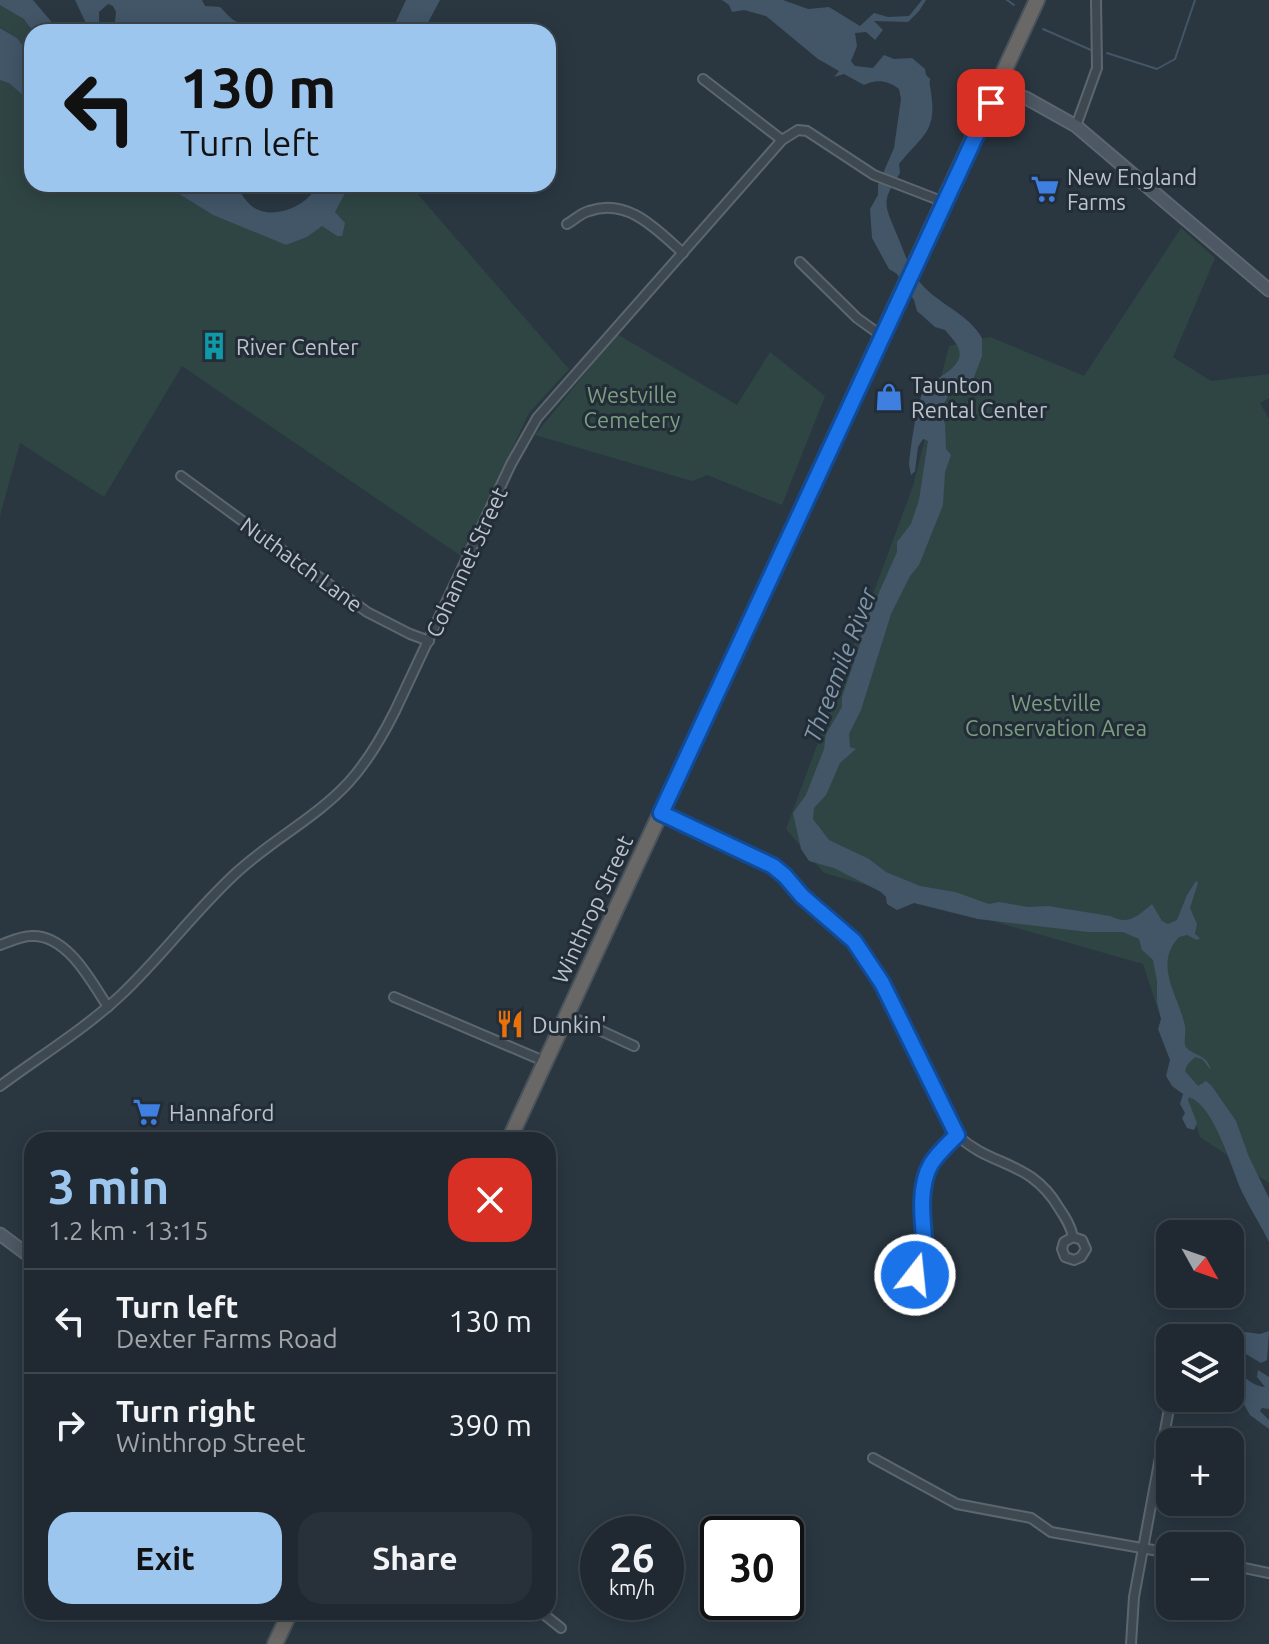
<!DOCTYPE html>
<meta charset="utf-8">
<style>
body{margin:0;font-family:Ubuntu,sans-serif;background:#283139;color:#f1f3f6;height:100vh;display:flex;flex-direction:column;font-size:30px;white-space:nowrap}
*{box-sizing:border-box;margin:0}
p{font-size:26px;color:#a2a6ab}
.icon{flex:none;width:44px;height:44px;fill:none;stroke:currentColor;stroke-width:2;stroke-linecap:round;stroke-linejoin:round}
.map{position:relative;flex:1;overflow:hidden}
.side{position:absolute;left:24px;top:1132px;width:532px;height:488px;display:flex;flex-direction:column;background:#202931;border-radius:24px;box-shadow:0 4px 20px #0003,0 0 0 2px #3d454d}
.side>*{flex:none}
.banner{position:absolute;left:24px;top:24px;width:532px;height:168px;border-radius:24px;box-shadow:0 4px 20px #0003,0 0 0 2px #3d454d;background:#9dc6ef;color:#111;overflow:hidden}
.needle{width:52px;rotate:130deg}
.fabs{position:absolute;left:1156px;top:1220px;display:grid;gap:16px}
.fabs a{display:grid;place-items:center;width:88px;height:88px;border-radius:16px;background:#202931;box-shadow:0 4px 20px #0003,0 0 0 2px #3d454d;font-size:40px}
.speed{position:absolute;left:580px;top:1516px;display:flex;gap:16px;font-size:40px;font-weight:700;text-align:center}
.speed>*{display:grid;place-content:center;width:104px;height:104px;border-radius:50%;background:#202931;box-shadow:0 4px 20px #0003,0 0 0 2px #3d454d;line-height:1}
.speed small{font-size:20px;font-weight:400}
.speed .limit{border:4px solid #111;border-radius:12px;background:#fff;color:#111}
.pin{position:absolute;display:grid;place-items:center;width:68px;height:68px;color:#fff;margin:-34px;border-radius:16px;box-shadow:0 4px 12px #0006}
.me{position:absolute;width:88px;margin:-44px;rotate:16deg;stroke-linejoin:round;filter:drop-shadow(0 0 6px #0008)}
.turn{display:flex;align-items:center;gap:28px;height:168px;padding:0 24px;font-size:36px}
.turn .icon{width:104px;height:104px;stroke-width:2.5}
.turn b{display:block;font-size:56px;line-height:68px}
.round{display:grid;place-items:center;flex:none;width:84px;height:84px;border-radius:24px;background:#283139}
.head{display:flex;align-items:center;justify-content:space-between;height:136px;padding:0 24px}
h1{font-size:48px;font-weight:700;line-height:60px;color:#9dc6ef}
.action{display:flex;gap:16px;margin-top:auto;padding:16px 24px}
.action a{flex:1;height:92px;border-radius:24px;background:#9dc6ef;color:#111;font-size:32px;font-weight:700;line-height:92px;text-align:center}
.action a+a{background:#283139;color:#f1f3f6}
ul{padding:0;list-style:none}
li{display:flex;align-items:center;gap:24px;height:104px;padding:0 24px;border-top:2px solid #3d454d}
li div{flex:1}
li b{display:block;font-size:30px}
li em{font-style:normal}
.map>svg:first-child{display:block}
.green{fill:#2f4544}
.water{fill:#425668}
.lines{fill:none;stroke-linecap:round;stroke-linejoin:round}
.stream{stroke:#425668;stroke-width:2}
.minor-casing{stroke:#5c666f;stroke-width:12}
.secondary-casing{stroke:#5c666f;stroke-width:15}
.trunk-casing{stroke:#49535c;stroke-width:18}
.minor{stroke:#3e4851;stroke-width:8}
.secondary{stroke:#4d5864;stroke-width:11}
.trunk{stroke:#6a6866;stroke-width:14}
.route-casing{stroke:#114b97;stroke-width:20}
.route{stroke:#1a73e8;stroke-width:14}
.labels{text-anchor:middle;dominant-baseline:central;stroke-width:6;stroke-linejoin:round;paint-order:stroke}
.poi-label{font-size:22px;fill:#bbc3cb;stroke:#232d37;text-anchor:start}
.park-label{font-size:22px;fill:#7c9e80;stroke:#232d37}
.street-label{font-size:22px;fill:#bbc3cb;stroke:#232d37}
.water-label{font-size:24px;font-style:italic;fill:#7f96aa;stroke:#232d37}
</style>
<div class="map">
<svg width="1269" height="1644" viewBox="0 0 1269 1644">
<rect width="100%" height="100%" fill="#2a3741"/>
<g class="green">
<path d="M0,5C32,16 32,28 32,58L17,38L0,27Z"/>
<path d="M0,80L9,82L32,103V184H163L213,215L286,245L307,237L322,225L337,236H342L335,212L350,184H409L569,369L529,413L461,556L182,366L104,497L20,443L0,516Z"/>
<path d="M1181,228L1215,258L1173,357L1211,381L1269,374V398L1260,403L1269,419V1183L1200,1137L1143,964L824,873L786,829L913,486L949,346L990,337L1084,376Z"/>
<path d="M617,334L737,405L770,352L825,396L782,505L707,475L692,481L535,435Z"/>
</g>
<g class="water">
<path d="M0,0H33L60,32H33L24,19L0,5Z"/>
<path d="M75,0H202L205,6L220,7C233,20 233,23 252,25L256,32H114L116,12L113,6L108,4L99,12V32H90Z"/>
<path d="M406,0H440L423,32H391Z"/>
<path d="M722,0H783L808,9L829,7L860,26L874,13L888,17L909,16L922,0H926L919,11L908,22L874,21L883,30L875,40L866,32L855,33L857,46L851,61L855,66L873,68L884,55L894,59L912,58L925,69L926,75C935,84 928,75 930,86C938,132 925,132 899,164L900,173C880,203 885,205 897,235C904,251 908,266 918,280C936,304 967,312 982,338V356L974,377L976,384L974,387L952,389L940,411L945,424L946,449L951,455L945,472L943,505L919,565L910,576L891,614L861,710L849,734L850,747L856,749L840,763L826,795L814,808L813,819L829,840L869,859L886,872L920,886L955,892L989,904L999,902L1028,907L1048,906L1110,916C1128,926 1138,916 1152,904L1162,921L1168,924L1177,920L1187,895L1196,881L1198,883L1190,908L1197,924L1195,934L1200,938L1197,940L1187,935L1179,937C1153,965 1178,994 1185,1026C1186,1032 1184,1039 1185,1045C1189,1056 1207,1052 1211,1070L1202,1059L1195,1057L1187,1065L1185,1071L1198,1086L1206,1081L1211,1085L1236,1121L1249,1157L1269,1198V1242C1261,1225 1250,1209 1242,1192C1231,1168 1215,1106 1189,1097L1188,1100L1197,1123L1194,1130L1187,1128L1182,1118L1185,1113L1180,1104L1183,1094L1172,1086L1166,1076L1170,1060L1158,1029L1161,1019L1157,1002V981L1153,960L1142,950L1139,939L1123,932H1088L978,919L914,903L897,910L887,904L886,897L881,892L834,868L809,861L801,849L793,813L806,795L824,749L826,734L842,707V697L859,647L867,612L877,597L897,552V542L911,524L919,500L928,441L923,439L918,447L915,471L911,475L909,465C910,451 917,402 923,392C932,377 970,368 957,345C954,340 949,335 945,330L935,327L917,311L914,300L897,274L889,269L872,238L870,209L878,195V185L894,148L901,99L899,89C888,80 875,79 864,85L844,74L834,77L839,71L818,59L766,16L744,10L732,12L729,5Z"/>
<path d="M0,28L17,38L32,58V103L9,83L0,80Z"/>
<path d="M163,184H230C242,190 243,200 253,207C272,221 310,206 317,184H350L335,212L345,223L342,236H337L322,226L307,237L286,245L213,215Z"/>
<path d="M1237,1331L1260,1334L1269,1331L1267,1360L1261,1363L1239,1350L1231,1358C1236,1372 1251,1386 1265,1387L1257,1377L1258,1370L1269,1377V1409L1262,1408L1260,1411L1269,1420V1429L1250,1415L1238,1394L1230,1393V1338H1222Z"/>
</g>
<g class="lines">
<g class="stream">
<path d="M1007,0L1014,5"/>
<path d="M1043,29L1091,50"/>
<path d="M1107,53L1157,69L1175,59L1195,0"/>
</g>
<defs>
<g id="minor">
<path d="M703,79L782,140"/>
<path d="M1076,126L1097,68L1096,0"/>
<path d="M567,224C574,220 581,213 589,211C628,197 657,230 683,253"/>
<path d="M800,262L857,318L882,336"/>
<path d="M181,476L367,612L410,634L429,641"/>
<path d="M661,813L773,866L785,876L802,896L843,930L868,959L882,983L957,1135C992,1168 1030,1159 1059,1208C1065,1217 1071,1226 1073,1237L1064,1242L1062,1249L1065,1257L1074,1260L1081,1257L1086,1249L1082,1240L1073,1237"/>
<path d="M0,945C9,942 21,936 31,936C67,934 91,981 108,1007"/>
<path d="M394,997L546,1062"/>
<path d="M567,1015L634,1046"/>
<path d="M0,1086C40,1056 85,1029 122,994C162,956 194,912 235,874C270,841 316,818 349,782C368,761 382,737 395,711L511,464L537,418L782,140L798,130L807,131L874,175L944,202"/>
<path d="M926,1258L918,1261L914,1272L918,1279L929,1283L938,1277L939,1269L936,1261L926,1258L924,1183L932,1163L957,1135"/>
<path d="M873,1458L957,1504L1031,1518L1051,1532L1170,1553"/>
<path d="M1230,1565L1269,1573"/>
<path d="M541,1612L561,1628"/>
<path d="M1131,1644L1134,1597L1171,1398"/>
</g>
<g id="secondary">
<path d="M998,88L1026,98L1076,126L1269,290"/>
<path d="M0,1234L32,1258"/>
</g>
<g id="trunk">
<path d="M509,1140L1037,0"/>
<path d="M275,1644L290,1612"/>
</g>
</defs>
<use href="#minor" class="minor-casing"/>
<use href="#secondary" class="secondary-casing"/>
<use href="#trunk" class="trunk-casing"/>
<use href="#minor" class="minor"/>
<use href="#secondary" class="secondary"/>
<use href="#trunk" class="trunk"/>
</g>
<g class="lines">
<defs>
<path id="route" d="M915,1275L916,1264L926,1258C924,1229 916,1190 931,1164C938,1153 948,1144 957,1135L882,983L854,941L802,896L785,876L773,866L661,813L991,103"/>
</defs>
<use href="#route" class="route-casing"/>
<use href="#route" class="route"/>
</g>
<defs>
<symbol id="supermarket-bare" viewBox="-9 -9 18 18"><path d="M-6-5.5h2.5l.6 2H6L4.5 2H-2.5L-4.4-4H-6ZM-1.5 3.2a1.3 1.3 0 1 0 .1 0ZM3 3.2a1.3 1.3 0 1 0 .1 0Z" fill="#3f7fe0" stroke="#232d37" stroke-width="2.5" paint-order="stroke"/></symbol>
<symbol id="building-bare" viewBox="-9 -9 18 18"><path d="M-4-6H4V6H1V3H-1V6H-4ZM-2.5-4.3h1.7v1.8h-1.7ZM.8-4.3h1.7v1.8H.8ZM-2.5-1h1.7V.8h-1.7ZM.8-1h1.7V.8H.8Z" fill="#0f9aa8" stroke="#232d37" stroke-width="2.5" paint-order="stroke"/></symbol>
<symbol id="shop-bare" viewBox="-9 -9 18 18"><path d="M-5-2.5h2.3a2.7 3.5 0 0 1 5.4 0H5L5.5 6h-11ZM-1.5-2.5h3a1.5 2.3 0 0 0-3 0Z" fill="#3f7fe0" stroke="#232d37" stroke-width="2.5" paint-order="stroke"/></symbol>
<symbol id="restaurant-bare" viewBox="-9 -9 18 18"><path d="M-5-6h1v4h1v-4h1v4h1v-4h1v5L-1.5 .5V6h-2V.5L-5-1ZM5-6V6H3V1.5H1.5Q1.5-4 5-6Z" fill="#e8710a" stroke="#232d37" stroke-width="2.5" paint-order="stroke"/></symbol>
</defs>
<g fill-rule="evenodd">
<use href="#supermarket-bare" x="1025" y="169" width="40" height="40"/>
<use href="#building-bare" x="194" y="326" width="40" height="40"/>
<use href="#shop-bare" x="869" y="377" width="40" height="40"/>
<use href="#restaurant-bare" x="490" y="1004" width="40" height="40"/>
<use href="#supermarket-bare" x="127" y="1092" width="40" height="40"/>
</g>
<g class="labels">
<g class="poi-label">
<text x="1067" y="176">New England<tspan x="1067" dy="25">Farms</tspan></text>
<text x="236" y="346">River Center</text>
<text x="911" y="384">Taunton<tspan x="911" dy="25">Rental Center</tspan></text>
<text x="532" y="1024">Dunkin'</text>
<text x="169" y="1112">Hannaford</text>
</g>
<g class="park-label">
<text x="632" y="394">Westville<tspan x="632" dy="25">Cemetery</tspan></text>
<text x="1056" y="702">Westville<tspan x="1056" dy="25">Conservation Area</tspan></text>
</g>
<g class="street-label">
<text transform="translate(466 562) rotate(-65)">Cohannet Street</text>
<text transform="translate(302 564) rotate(36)">Nuthatch Lane</text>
<text transform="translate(592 909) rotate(-65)">Winthrop Street</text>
</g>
<g class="water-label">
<text transform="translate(840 665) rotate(-69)">Threemile River</text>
</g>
</g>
</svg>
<div class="fabs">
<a><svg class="needle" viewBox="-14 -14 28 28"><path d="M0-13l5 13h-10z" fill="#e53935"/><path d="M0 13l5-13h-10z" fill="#a2a6ab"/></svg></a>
<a><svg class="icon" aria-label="layers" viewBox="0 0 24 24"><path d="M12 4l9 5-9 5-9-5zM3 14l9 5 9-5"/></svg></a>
<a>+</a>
<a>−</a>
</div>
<div class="speed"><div>26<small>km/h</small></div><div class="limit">30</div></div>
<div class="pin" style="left:991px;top:103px;background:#d93025"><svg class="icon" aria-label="arrive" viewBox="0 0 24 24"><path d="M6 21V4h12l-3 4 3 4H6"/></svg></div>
<svg class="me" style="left:915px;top:1275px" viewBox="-20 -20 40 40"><circle r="17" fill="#1a73e8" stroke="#fff" stroke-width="3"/><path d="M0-11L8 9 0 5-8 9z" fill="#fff"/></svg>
<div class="banner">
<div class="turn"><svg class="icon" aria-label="left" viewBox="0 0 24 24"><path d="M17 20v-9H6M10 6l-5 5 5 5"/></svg><div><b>130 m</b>Turn left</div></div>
</div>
<section class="side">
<div class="head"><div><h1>3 min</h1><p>1.2 km · 13:15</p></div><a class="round" style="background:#d93025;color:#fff"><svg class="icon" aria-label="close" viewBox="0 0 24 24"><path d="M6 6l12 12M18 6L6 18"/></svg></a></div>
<ul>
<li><svg class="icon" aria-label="left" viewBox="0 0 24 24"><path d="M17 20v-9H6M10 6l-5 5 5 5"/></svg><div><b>Turn left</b><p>Dexter Farms Road</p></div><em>130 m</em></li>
<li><svg class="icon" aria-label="right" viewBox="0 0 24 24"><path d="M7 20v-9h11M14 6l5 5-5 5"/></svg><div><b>Turn right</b><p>Winthrop Street</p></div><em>390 m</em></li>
</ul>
<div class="action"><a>Exit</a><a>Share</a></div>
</section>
</div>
